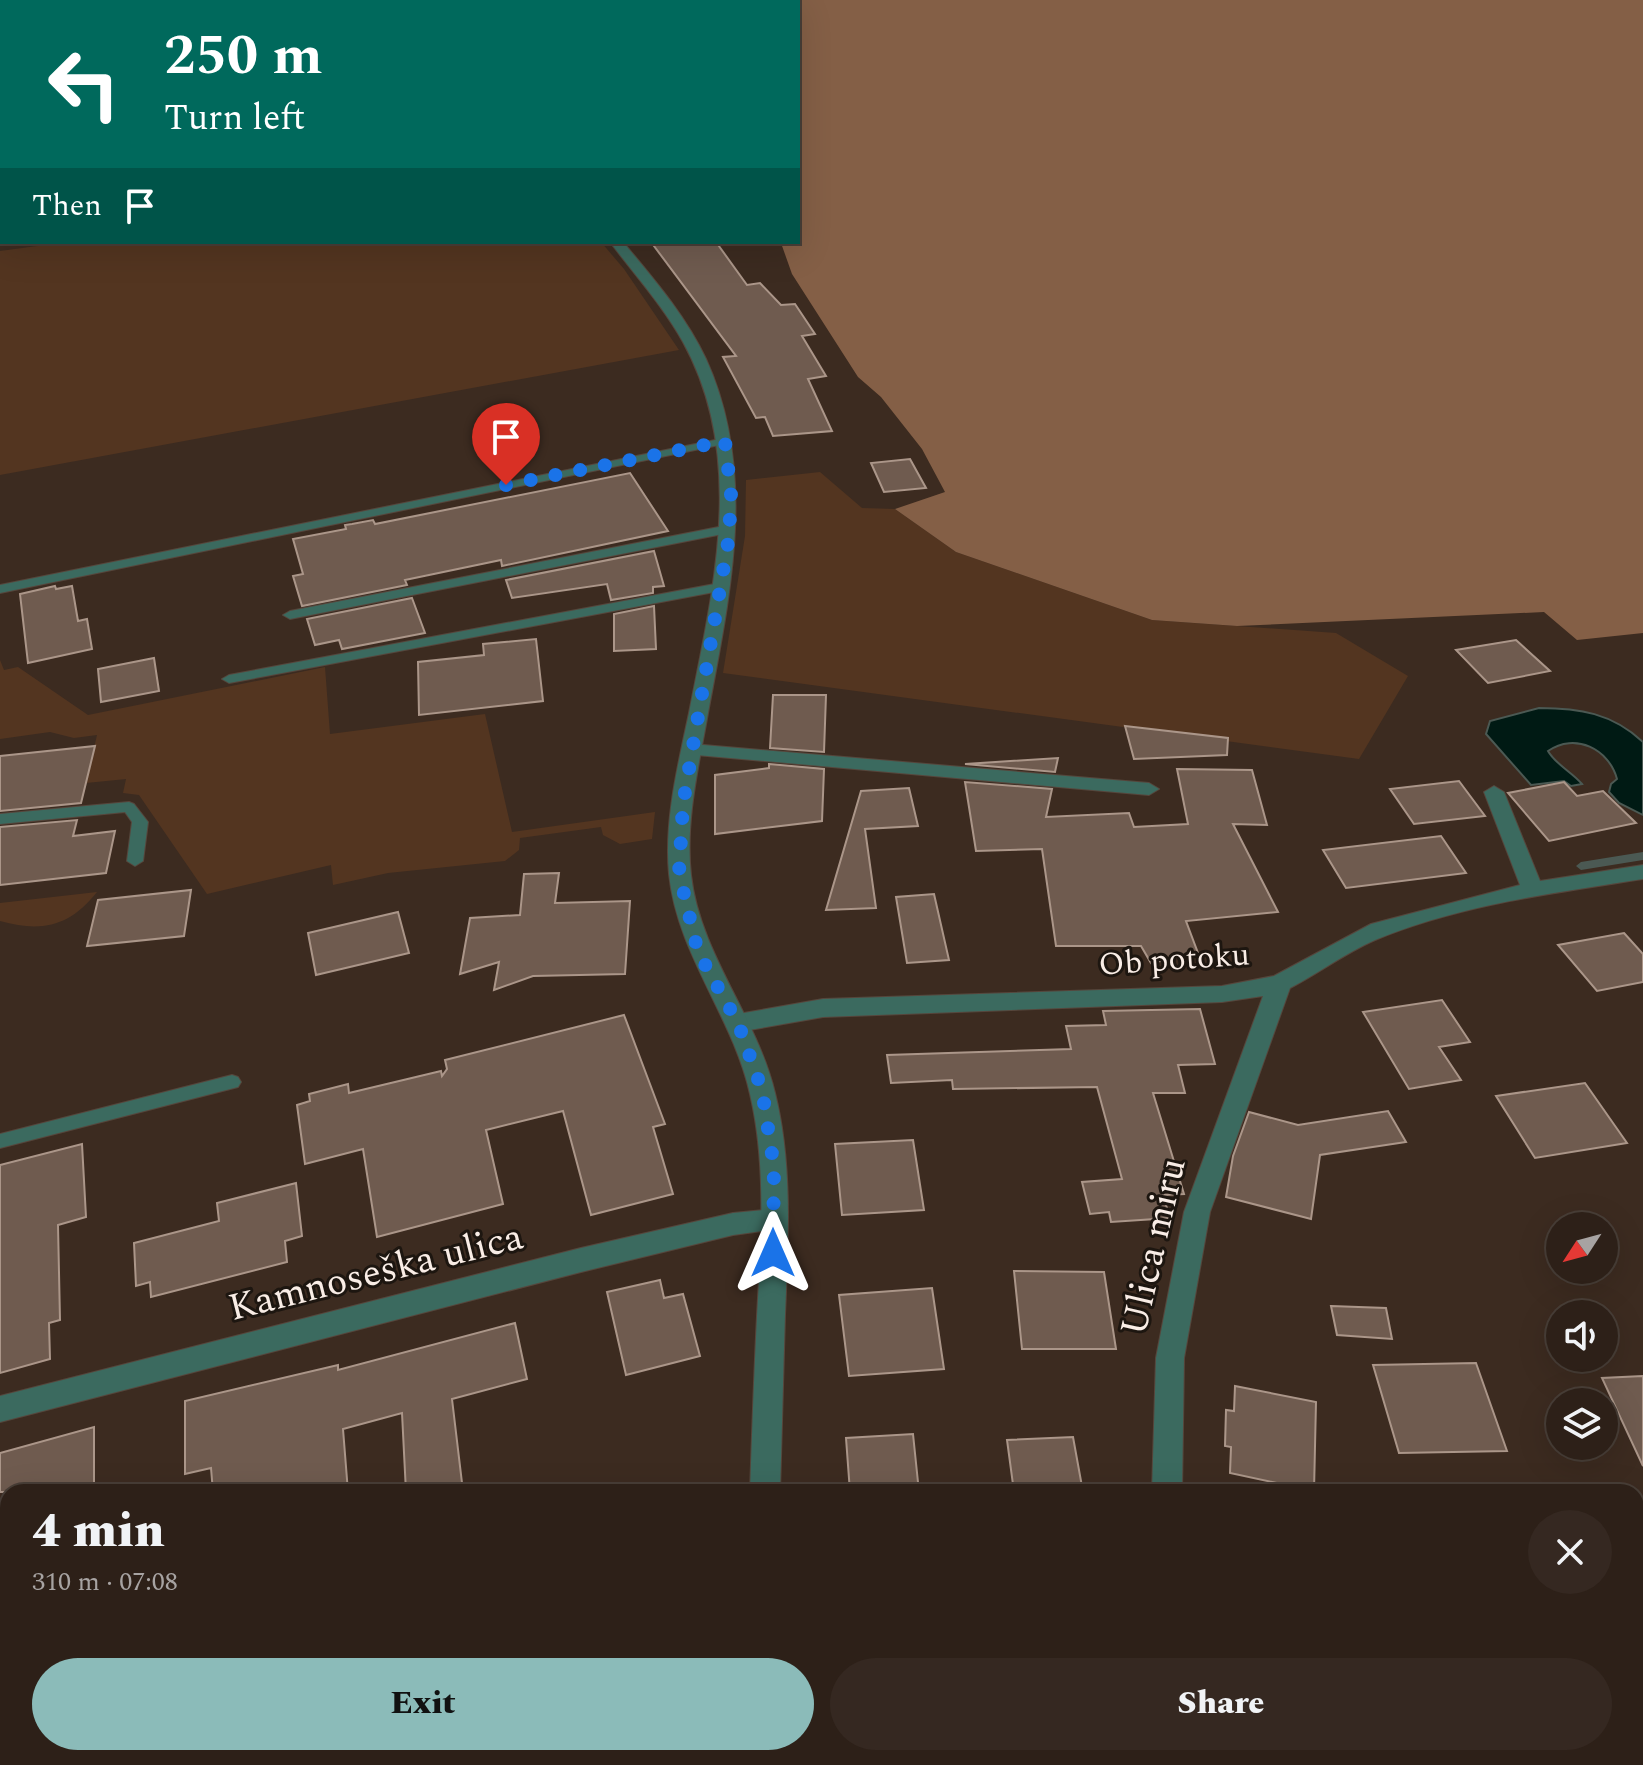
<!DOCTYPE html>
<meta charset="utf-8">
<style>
body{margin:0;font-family:Spectral,serif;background:#352821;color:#f1f3f6;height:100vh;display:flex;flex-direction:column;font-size:30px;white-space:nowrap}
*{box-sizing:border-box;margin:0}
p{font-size:26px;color:#a7a3a2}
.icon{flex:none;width:44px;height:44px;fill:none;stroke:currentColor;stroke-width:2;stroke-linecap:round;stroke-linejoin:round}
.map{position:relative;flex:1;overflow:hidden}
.drawer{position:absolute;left:0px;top:1484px;width:1644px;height:282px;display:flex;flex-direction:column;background:#2d2018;border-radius:24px 24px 0 0;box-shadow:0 8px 32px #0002,0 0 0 2px #483e37}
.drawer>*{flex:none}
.guide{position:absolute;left:0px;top:0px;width:800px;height:244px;box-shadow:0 8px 32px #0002,0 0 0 2px #483e37;background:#00695c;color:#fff;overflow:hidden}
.needle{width:52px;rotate:234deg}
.tools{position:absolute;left:1546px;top:1212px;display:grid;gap:16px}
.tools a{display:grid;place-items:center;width:72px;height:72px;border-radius:50%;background:#2d2018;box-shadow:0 8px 32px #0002,0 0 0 2px #483e37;font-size:40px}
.pin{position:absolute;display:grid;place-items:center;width:68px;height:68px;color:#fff;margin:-82px -34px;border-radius:50% 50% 50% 0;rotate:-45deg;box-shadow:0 0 8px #0007}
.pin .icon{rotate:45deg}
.me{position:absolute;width:88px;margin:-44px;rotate:0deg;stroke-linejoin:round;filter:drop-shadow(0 0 6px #0008)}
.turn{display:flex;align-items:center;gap:28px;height:168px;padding:0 32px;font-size:36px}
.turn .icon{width:104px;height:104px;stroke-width:2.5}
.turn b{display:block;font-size:56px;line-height:68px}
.then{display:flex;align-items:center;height:76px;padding:0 32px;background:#0003;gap:16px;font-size:30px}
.round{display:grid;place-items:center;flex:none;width:84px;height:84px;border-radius:42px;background:#352821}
.overview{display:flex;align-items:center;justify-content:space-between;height:136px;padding:0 32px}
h1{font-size:48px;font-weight:800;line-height:60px}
.cta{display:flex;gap:16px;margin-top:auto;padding:16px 32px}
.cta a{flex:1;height:92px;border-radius:48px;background:#8bbbb9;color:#111;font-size:32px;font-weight:800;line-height:92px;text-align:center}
.cta a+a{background:#352821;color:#f1f3f6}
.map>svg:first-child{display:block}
.green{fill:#533520}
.forest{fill:#845f46}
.water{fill:#001a14;stroke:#4b5953;stroke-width:2}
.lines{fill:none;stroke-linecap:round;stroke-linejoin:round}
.stream{fill:#4b5953;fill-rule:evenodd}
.building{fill:#6f5b4f;stroke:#ab9689;stroke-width:2}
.service-casing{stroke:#56463c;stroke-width:2}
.minor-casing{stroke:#56463c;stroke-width:2}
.tertiary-casing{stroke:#56463c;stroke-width:2}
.service{fill:#3b6a5f;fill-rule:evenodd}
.minor{fill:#3b6a5f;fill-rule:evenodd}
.tertiary{fill:#3b6a5f;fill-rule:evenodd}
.route{stroke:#1a73e8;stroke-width:14;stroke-dasharray:0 25.2}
.labels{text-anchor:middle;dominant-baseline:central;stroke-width:6;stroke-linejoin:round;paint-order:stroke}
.street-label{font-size:32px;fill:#f9ede6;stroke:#1d1610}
.near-street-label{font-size:38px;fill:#f9ede6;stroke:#1d1610}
</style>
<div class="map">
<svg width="1643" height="1765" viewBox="0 0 1643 1765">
<rect width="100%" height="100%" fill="#3c2b20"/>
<g class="green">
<path d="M142,0H480L482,2H117Z"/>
<path d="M67,242H601L624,269L679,350L0,475V251Z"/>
<path d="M820,472L862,508L895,509L956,552L1152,620L1336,633L1408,676L1359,759L723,673L745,536L746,480Z"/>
<path d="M0,660L4,670L18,667L88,715L325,667L330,734L485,714L512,832L655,812L652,839L620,844L603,835L601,827L520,838L519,850L505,861L388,873L333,885L331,865L207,894L139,795L123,793L126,779L86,783L97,735L74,738L50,732L0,739Z"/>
<path d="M97,892C70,926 42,933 0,921V903Z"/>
<path d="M267,1758H714L713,1765H237Z"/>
</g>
<g class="forest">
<path d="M664,0H1643V633L1577,640L1544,612L1237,626L1152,620L956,552L895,509L945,492L922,449L881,397L858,377L792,274L781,243L798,242V2Z"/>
<path d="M1643,1613V1765H1134L1140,1758H1636V1614Z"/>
</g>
<path class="water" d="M1539,708C1579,708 1612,713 1643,742V815L1619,803L1609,792L1611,784L1617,779C1609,749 1575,732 1548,751C1555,764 1572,772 1582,784L1571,786L1564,781L1531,785L1486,734L1490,721Z"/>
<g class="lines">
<path class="stream" d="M1643,852V860L1581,870L1576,866L1581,862Z"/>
</g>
<g class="building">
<path d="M651,242H716L747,285L760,283L781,305L795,304L815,334L802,336L826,376L808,379L832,431L773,436L765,417L756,418L723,357L736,356Z"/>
<path d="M910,459L926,488L884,492L871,463Z"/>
<path d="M630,473L668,531L502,566L501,560L405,580L407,585L302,606L293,576L303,574L293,539L346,529L345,525L352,524L373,520L375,524Z"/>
<path d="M654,551L664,586L653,587V593L611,600L607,584L512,598L506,580Z"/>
<path d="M55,586L56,589L72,586L78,621L87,619L92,649L28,663L20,594Z"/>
<path d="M412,598L425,633L342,649L339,640L315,645L307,619Z"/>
<path d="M654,606L656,649L614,651V614Z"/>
<path d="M536,639L543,701L419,715L418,662L484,655L483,644Z"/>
<path d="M1516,640L1550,671L1488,683L1456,650Z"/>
<path d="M154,658L159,691L101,702L98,669Z"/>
<path d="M773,695H826L824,752L770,748Z"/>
<path d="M1125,726L1228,738L1227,755L1134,759Z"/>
<path d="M95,746L81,803L0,811V756Z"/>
<path d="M1058,758L1055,772L965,764Z"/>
<path d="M769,764L824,769L822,821L715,834V775L769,768Z"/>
<path d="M1177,769L1252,770L1267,825L1233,824L1278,912L1186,921L1198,953L1151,963L1141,946H1056L1042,849L976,851L965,782L1052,789L1046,817L1129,813L1134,827L1188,824Z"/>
<path d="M1459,781L1485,816L1414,824L1390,789Z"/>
<path d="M1564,782L1577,796L1603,791L1636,823L1549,841L1508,793Z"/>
<path d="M909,788L918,826L865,829L876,908L826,910L861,791Z"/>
<path d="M77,820L73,836L115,831L106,873L0,885V827Z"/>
<path d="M1441,836L1466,873L1346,888L1323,850Z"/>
<path d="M559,873L555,903L630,901L625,974L533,976L494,990L499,962L460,974L470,918L520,915L524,874Z"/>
<path d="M191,890L184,936L87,946L98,900Z"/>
<path d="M934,894L949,960L907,963L896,897Z"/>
<path d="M398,912L409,953L316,975L308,933Z"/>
<path d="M1624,933L1643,954V982L1597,991L1558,945Z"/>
<path d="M1442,1000L1470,1042L1439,1047L1461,1080L1409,1089L1363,1012Z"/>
<path d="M1200,1009L1215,1064L1178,1065L1185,1093H1153L1184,1194L1163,1195L1170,1218L1111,1222L1109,1212L1090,1214L1082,1182L1122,1179L1097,1087L953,1089L952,1080L891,1083L887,1055L1071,1049L1066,1026L1106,1025L1103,1011Z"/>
<path d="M624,1015L665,1124L653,1127L673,1194L591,1215L563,1111L486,1130L503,1204L377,1237L363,1149L305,1164L297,1105L310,1101L309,1094L348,1084L349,1093L441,1071L442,1076L447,1069L445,1060Z"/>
<path d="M1585,1083L1627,1143L1535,1158L1496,1096Z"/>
<path d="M1388,1111L1406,1142L1320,1155L1311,1219L1226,1197L1233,1156L1249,1112L1298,1125Z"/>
<path d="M913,1140L924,1210L842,1215L835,1144Z"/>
<path d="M82,1144L86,1217L58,1225L60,1320L49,1323L50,1359L0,1373V1165Z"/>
<path d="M296,1183L302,1236L285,1241L287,1262L151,1297L150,1282L136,1286L134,1243L219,1221L217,1203Z"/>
<path d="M1014,1271L1104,1272L1116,1349H1022Z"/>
<path d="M660,1280L664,1298L683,1294L700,1356L626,1375L607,1292Z"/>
<path d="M932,1288L944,1369L849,1376L839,1295Z"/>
<path d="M1331,1306L1386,1308L1392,1339L1337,1335Z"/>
<path d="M515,1323L527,1379L452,1399L462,1483L406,1492L402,1413L343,1429L348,1492H213L211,1468L185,1474V1401L338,1365V1370Z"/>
<path d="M1476,1363L1507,1451L1399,1453L1373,1365Z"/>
<path d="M1643,1376V1466L1602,1378Z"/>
<path d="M1235,1386L1316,1402L1314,1491L1230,1473L1231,1447L1225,1446L1226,1410L1234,1411Z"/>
<path d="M94,1427V1492H0V1453Z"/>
<path d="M913,1434L919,1492H850L846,1438Z"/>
<path d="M1073,1437L1083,1492H1014L1007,1440Z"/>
</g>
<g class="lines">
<defs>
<g id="service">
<path d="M725,438L729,439V443L0,593V585Z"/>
<path d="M729,525L733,526V532L290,619L283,615L290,611Z"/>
<path d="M720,583L725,584V590L229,683L222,679L229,675Z"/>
<path d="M129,802L134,804L148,822L143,861L135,866L127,861L132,822L125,812L0,824V814Z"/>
<path d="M232,1075L238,1077L241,1082L238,1087L0,1148V1134Z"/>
</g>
<g id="minor">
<path d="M692,744L1149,783L1159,789L1149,795L685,754L682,750L685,746Z"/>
<path d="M1494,786L1504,792L1540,881L1643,865V879C1554,893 1459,905 1375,940C1345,953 1319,973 1290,988L1210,1212L1184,1358L1182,1492H1152L1156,1358L1184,1212L1263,996L1222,1002L823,1017L738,1032L729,1029L726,1023L729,1017L738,1014L823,999L1222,986L1274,976L1371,924L1520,885L1484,792Z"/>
<path d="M773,1209L783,1212L786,1220L783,1228L733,1235L581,1272L0,1422V1396L581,1248L733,1213Z"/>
<rect x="1636" y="1502" width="7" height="30"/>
<path d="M31,1758H89L87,1765H29Z"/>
<path d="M1028,1758H1065L1063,1765H1026Z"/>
</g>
<g id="tertiary">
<path d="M485,0H495L496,2H486Z"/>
<path d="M610,242H623C653,278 686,316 706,359C758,473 730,595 708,713C699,765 685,821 691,875C700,954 757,1017 775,1093C793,1165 788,1242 785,1315C783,1374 782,1433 780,1492H750C752,1433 754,1374 757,1316C761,1243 767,1166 750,1094C733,1017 677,954 669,874C664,820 678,765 689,713C713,590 747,458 683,342C663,306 635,275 610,242Z"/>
<rect x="740" y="1758" width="34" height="7"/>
</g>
</defs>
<use href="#service" class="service-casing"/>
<use href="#minor" class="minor-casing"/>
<use href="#tertiary" class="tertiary-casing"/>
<use href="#service" class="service"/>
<use href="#minor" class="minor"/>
<use href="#tertiary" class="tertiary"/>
</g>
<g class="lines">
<path class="route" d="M506,485L725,441L731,494L729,537L683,804L679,873L698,952L738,1023L762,1090L774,1167L773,1253"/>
</g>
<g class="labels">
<g class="street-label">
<text transform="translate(1174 960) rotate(-4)">Ob potoku</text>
</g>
<g class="near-street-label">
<text transform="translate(1154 1247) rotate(-77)">Ulica miru</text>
<text transform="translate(376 1273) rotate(-14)">Kamnoseška ulica</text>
</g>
</g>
</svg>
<div class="tools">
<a><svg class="needle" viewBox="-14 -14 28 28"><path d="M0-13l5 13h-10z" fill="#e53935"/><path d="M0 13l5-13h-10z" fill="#a7a3a2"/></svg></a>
<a><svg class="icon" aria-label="sound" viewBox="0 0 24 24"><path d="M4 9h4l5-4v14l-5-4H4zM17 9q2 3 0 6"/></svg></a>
<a><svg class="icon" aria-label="layers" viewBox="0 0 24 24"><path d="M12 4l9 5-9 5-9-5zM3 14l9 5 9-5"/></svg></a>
</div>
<div class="pin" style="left:506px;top:485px;background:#d93025"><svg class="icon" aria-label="arrive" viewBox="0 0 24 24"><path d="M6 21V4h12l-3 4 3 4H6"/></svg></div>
<svg class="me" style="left:773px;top:1253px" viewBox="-20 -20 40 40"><path d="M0-17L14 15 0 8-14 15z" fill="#1a73e8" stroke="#fff" stroke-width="4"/></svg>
<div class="guide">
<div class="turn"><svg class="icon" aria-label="left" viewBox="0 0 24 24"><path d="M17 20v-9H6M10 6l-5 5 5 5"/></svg><div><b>250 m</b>Turn left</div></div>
<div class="then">Then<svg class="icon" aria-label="arrive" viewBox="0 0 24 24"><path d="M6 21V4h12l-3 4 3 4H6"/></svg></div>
</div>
<section class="drawer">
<div class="overview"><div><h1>4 min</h1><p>310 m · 07:08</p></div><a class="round"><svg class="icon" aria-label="close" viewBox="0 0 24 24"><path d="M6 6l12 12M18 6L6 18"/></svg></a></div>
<div class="cta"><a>Exit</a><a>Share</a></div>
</section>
</div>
